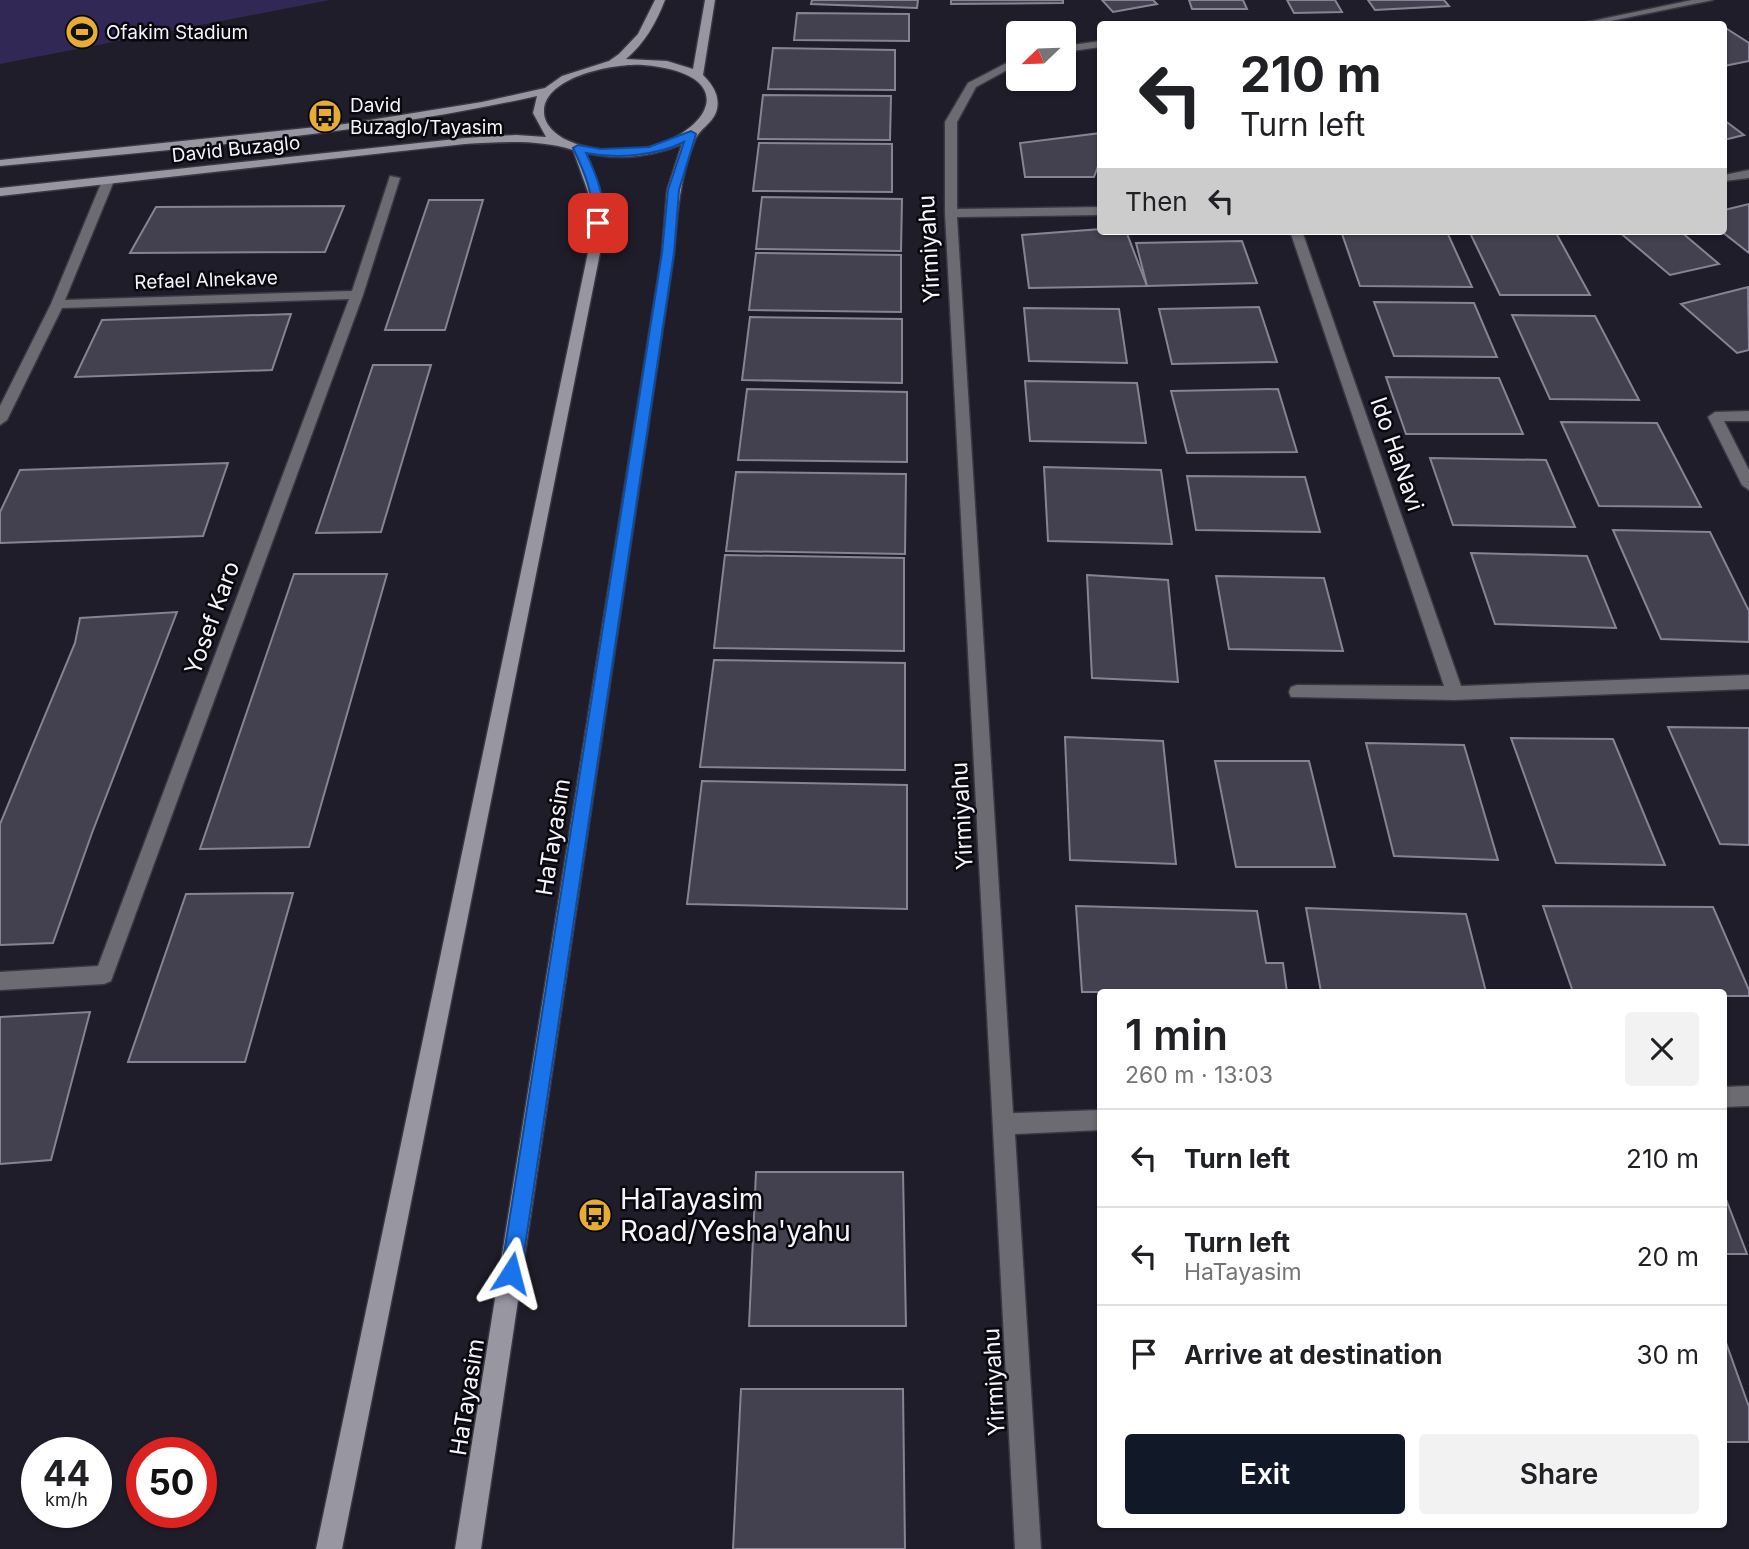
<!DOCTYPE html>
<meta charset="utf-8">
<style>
body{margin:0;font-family:Inter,sans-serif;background:#f2f2f2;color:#202124;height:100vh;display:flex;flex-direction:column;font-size:26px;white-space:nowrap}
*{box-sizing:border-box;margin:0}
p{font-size:23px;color:#757577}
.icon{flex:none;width:38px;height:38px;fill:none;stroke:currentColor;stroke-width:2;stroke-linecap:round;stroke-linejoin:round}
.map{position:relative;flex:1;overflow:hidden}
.details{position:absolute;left:1097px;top:989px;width:630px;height:539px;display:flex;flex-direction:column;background:#fff;border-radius:7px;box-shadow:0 2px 5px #0004}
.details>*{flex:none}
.top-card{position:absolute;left:1097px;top:21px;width:630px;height:214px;border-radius:7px;box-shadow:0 2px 5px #0004;background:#fff;color:#202124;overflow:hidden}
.needle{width:46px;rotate:247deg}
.buttons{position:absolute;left:1006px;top:21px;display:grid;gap:14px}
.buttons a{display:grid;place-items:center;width:70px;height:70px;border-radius:7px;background:#fff;box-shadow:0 2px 5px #0004;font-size:35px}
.speed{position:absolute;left:21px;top:1437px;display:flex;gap:14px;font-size:35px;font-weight:700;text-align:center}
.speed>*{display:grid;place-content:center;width:91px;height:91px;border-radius:50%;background:#fff;box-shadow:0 2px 5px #0004;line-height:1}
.speed small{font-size:18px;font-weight:400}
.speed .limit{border:10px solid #d22;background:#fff;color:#111}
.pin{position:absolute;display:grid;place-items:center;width:60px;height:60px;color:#fff;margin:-30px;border-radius:14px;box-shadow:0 4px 10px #0006}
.me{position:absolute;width:77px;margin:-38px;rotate:9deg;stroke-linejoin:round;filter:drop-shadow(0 0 5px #0008)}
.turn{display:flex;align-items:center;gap:24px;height:147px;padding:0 28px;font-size:32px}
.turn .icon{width:91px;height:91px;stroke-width:2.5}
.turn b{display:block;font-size:49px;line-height:60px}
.then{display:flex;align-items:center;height:66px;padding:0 28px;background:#0003;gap:14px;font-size:26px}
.round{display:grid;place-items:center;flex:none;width:74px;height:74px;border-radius:7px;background:#f2f2f2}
.head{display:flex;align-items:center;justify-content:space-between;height:119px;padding:0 28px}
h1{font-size:42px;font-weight:600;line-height:52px}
.primary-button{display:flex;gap:14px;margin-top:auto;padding:14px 28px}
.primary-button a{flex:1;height:80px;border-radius:7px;background:#111827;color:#fff;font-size:28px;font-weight:600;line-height:80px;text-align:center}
.primary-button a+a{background:#f2f2f2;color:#202124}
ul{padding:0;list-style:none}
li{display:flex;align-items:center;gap:21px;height:98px;padding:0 28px;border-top:2px solid #e0e0e0}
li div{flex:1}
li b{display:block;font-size:26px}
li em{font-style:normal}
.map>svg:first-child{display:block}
.green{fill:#322856}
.building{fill:#43414f;stroke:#868494;stroke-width:2}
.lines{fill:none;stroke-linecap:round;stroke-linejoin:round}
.street-casing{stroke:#383742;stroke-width:3}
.secondary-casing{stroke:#383742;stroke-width:3}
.street{fill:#6b6b71;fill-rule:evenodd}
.secondary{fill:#9796a1;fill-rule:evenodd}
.route{fill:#1a73e8;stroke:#114b97;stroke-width:2}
.labels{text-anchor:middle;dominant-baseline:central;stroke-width:5;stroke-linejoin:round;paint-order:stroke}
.far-poi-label{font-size:19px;fill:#f5f4fc;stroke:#08080d;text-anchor:start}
.far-street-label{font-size:19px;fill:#f5f4fc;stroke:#08080d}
.street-label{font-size:23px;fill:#f5f4fc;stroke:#08080d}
.near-poi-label{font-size:28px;fill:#f5f4fc;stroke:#08080d;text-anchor:start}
</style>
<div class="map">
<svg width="1749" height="1549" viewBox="0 0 1749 1549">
<rect width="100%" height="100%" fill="#1e1d29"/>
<path class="green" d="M0,0H330L0,64Z"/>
<g class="building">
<path d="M812,0H918L917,8L811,4Z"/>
<path d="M951,0H1063V3L951,4Z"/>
<path d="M1102,0H1153L1157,4L1113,12Z"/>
<path d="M1189,0H1243L1247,9H1192Z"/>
<path d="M1287,0H1335L1342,12L1294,13Z"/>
<path d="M1368,0H1444L1449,6L1375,10Z"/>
<path d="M797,13L909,14V41L794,40Z"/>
<path d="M1724,27L1749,43V61L1724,66Z"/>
<path d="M773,48L895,50V90L768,89Z"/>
<path d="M763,95L891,96L890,140L758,139Z"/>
<path d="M1724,120L1744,135L1724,140Z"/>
<path d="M1101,133V158L1094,177H1025L1020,143Z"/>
<path d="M759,143L892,144V192L753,191Z"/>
<path d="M762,197L902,199L901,251L756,249Z"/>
<path d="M429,200H483L445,330H385Z"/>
<path d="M1749,204V253L1721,231H1724V210Z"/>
<path d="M344,206L325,252L130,253L156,207Z"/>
<path d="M1101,229L1126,231L1147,286L1029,288L1022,235Z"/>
<path d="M1341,231L1447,232L1472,287L1360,286Z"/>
<path d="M1618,231H1680L1719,264L1670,275Z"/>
<path d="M1470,233H1556L1590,295H1500Z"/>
<path d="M1242,241L1257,283L1147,286L1136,243Z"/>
<path d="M756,253L901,255V312L749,310Z"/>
<path d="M1748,287L1749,350L1737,353L1681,304Z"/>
<path d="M1374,302L1474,303L1497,357L1394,356Z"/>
<path d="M1259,307L1277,362L1172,364L1159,309Z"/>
<path d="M1024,308L1119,309L1127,363L1029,361Z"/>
<path d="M291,314L272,370L75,377L102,320Z"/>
<path d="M1512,315L1595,316L1639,400L1550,399Z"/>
<path d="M750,317L902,319V383L742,380Z"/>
<path d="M373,365H431L381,532L316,533Z"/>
<path d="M1386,377L1499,378L1523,434H1406Z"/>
<path d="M1025,381L1137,383L1146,443L1030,441Z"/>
<path d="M747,389L907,392V462L738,460Z"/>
<path d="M1278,389L1297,452L1187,453L1171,391Z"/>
<path d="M1561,422L1657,423L1701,507L1599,506Z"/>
<path d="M1430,458L1546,460L1575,527L1453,525Z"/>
<path d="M228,463L203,536L0,543V512L20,470Z"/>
<path d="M1044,467L1161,470L1172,544L1048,541Z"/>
<path d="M736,472L906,474L905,554L726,551Z"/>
<path d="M1187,476L1305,477L1320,532L1196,530Z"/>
<path d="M1613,530L1710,532L1749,611V642L1661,639Z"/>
<path d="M1471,553L1587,556L1616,628L1495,624Z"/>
<path d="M725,555L904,558V651L714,648Z"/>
<path d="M294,574H387L309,847L200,849Z"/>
<path d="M1087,575L1168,580L1178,682L1092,678Z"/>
<path d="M1216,576L1324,578L1343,651L1229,649Z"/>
<path d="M177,612L92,833L53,943L0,945V824L75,643L80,618Z"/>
<path d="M714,660L905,663V770L700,767Z"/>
<path d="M1668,727L1749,728V845L1720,844Z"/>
<path d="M1065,737L1163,741L1176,864L1070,860Z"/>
<path d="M1511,738L1613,739L1665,865L1556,863Z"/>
<path d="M1366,743L1464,745L1498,860L1394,856Z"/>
<path d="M1215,761H1309L1335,867H1236Z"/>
<path d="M702,781L907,785V909L687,904Z"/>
<path d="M293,893L245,1062H128L186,894Z"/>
<path d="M1076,906L1257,911L1266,963H1283L1287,992H1082Z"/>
<path d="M1543,906L1713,907L1749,990V996H1724V992H1573Z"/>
<path d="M1306,908L1466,914L1486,992H1321Z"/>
<path d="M90,1012L51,1160L0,1164V1017Z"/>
<path d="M756,1172H903L906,1326H749Z"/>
<path d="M1724,1194L1747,1254H1724Z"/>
<path d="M1724,1337L1749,1407V1442H1724Z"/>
<path d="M741,1389H903L905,1549H733Z"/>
</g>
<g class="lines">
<defs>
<g id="street">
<path d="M1692,0H1713L1596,24H1578Z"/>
<path d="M1101,41V47L1064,52V46Z"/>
<path d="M1018,57V64L976,87L957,122V209L1101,207V215L957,217L1013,1113L1101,1110V1130L1015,1134L1041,1549H1015L945,213V122L968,83Z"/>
<path d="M1749,170V178L1724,181V175Z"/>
<path d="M390,176L400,178L363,295L111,981L104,984L0,990V972L98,966L349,299L62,308L7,420L0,425V406L51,304L102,181L108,177L114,181L65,300L352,291Z"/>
<path d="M1290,231H1302L1461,686L1749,675V689L1455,700L1291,697L1289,692L1291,687L1297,685L1444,686Z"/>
<path d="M1749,411V421H1724L1749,470V490L1742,485L1708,417L1715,412Z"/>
<path d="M1749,1086V1106L1724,1107V1087Z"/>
</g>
<path id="secondary" d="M655,0H665C656,23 645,43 626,59L667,61L693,69L705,0H715L703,75C712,84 720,95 717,109C714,123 700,128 695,140C680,177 677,214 674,253L481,1549H455L662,253L667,190L682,144C652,157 618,160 586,153L600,192L603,238L342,1549H316L591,238L588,192L573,150C538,139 502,142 465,144L0,196V188L465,138L516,135L546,137L533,113L537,96C360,135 180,149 0,166V160L345,124L482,102L545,88L562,76L609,61L619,54L638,34ZM643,65C780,77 668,183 569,141C557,136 543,125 544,110C546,76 616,63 643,65Z"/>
</defs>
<use href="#street" class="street-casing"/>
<use href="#secondary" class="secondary-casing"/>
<use href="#street" class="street"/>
<use href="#secondary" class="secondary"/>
</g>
<path class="route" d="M691,131L696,134L679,190L674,253L521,1273L518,1280L511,1283L504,1280L501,1273L662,253L668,190L684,142C656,156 616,159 586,153C597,176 605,197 604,223L598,226L593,223C594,195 585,173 573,148L578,145L601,149L649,147Z"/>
<defs>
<symbol id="stadium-disc" viewBox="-11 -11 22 22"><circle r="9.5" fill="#e6ac36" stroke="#08080d"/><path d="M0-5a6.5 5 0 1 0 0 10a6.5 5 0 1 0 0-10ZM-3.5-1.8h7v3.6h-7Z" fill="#111"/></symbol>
<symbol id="bus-disc" viewBox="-11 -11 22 22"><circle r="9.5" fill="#e6ac36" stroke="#08080d"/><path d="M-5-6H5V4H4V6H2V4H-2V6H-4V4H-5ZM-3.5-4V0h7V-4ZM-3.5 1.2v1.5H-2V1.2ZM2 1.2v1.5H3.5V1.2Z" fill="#111"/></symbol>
</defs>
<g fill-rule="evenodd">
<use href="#stadium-disc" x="63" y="13" width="38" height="38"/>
<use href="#bus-disc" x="306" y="97" width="38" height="38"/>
<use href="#bus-disc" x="576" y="1196" width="38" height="38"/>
</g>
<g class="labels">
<g class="far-poi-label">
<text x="106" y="32">Ofakim Stadium</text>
<text x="350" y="105">David<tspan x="350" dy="22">Buzaglo/Tayasim</tspan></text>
</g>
<g class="far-street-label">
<text transform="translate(236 149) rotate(-6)">David Buzaglo</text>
<text transform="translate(206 280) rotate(-2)">Refael Alnekave</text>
</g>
<g class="street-label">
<text transform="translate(929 249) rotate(-93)">Yirmiyahu</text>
<text transform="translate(1397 454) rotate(71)">Ido HaNavi</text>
<text transform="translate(212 618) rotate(-70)">Yosef Karo</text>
<text transform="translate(962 816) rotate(-93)">Yirmiyahu</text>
<text transform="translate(553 837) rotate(-81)">HaTayasim</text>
<text transform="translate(994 1382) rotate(-93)">Yirmiyahu</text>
<text transform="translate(467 1397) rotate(-81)">HaTayasim</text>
</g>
<g class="near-poi-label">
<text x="620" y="1199">HaTayasim<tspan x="620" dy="32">Road/Yesha'yahu</tspan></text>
</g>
</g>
</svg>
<div class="buttons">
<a><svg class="needle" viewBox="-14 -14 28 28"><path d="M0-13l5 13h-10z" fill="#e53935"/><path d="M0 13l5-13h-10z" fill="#757577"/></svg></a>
</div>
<div class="speed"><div>44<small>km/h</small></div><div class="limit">50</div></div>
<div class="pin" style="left:598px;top:223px;background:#d93025"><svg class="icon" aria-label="arrive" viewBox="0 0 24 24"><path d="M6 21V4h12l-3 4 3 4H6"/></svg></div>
<svg class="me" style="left:511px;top:1273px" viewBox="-20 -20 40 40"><path d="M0-17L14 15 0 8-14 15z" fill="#1a73e8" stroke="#fff" stroke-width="4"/></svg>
<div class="top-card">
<div class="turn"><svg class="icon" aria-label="left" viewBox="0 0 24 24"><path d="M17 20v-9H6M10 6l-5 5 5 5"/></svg><div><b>210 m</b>Turn left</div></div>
<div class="then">Then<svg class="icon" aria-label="left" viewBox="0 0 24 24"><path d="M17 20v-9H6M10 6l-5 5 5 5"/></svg></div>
</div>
<section class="details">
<div class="head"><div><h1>1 min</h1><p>260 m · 13:03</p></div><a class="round"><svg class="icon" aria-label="close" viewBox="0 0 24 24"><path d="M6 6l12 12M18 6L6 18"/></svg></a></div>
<ul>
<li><svg class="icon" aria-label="left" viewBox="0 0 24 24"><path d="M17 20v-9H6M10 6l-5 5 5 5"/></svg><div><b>Turn left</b></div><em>210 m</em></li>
<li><svg class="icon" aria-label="left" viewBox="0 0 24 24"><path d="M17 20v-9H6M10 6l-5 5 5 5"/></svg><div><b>Turn left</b><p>HaTayasim</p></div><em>20 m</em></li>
<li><svg class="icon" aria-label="arrive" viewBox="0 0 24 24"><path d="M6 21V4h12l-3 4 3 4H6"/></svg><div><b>Arrive at destination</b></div><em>30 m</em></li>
</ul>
<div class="primary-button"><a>Exit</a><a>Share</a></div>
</section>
</div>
